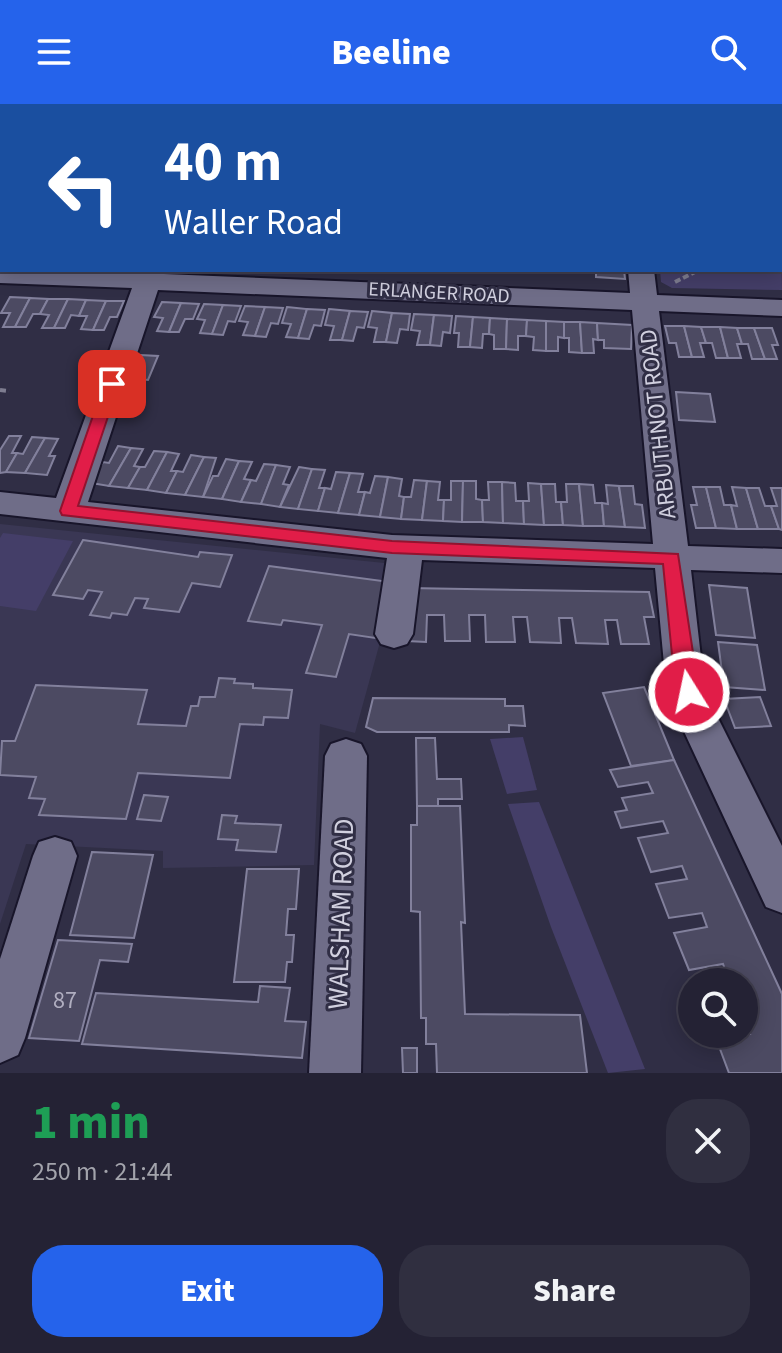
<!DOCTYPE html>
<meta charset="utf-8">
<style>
body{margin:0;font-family:"Source Sans 3",sans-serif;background:#302f40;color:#f1f3f6;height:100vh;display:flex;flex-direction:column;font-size:30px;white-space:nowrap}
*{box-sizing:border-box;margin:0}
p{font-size:26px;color:#a3a4ac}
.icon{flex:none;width:44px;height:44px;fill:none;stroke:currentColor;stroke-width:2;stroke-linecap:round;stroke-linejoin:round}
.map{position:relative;height:969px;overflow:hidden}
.drawer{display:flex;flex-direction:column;background:#242234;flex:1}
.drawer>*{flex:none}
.guide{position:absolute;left:0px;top:0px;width:782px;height:168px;box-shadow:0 4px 20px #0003,0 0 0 2px #413f4f;background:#1a4fa0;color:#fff;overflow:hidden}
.buttons{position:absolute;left:678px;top:864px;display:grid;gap:16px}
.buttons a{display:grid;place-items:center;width:80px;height:80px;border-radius:50%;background:#242234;box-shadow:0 4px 20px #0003,0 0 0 2px #413f4f;font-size:40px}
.pin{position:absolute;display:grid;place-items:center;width:68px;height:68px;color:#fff;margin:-34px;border-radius:16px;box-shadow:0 4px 12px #0006}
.me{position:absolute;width:88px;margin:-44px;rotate:350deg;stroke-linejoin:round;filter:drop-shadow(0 0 6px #0008)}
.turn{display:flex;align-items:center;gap:28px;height:168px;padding:0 32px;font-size:36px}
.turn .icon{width:104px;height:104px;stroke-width:2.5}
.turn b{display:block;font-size:56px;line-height:68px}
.round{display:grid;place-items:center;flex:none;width:84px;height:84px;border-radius:32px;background:#302f40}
.overview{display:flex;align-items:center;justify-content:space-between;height:136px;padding:0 32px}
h1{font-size:48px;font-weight:800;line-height:60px;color:#1e9e55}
.action{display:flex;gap:16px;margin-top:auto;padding:16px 32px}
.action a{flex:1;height:92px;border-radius:32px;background:#2563eb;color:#fff;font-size:32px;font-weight:800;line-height:92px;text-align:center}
.action a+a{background:#302f40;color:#f1f3f6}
header{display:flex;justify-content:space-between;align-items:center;height:104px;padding:0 32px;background:#2563eb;color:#fff;font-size:36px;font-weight:800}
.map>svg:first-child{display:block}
.built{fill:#3a3754}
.green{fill:#443e68}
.building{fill:#4c4a62;stroke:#82809c;stroke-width:2}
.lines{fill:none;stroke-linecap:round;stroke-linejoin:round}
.minor-casing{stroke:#18152a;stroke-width:4}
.path-far1{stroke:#7e7d90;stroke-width:3;stroke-dasharray:5 3;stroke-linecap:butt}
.path{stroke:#7e7d90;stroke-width:4;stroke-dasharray:6 3;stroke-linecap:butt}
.minor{fill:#6f6d88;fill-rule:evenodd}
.route{fill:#e11d48;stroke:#92132f;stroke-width:2}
.labels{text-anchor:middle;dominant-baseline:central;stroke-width:6;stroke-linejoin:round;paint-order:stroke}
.far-street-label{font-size:20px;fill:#d1d0df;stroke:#302e45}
.street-label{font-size:24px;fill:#d1d0df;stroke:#302e45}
.near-number-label{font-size:24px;fill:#b0aec0}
.near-street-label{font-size:28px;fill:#d1d0df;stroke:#302e45}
</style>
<header><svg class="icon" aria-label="menu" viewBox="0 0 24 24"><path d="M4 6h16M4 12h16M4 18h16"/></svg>Beeline<svg class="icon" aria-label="search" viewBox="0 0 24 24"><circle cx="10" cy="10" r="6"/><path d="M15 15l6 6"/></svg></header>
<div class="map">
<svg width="782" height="969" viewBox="0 0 782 969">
<rect width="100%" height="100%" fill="#302e45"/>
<path class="built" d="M0,420L394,460L396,480L355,629L320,620L314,761L163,764V747L26,740L0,820Z"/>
<g class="green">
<path d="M780,51L782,186L672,184L661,178L660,166H780Z"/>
<path d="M3,429L73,437L36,507L0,502V434Z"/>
<path d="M523,633L537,686L507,690L490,635Z"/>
<path d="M539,698L645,965L608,969L551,823L508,700Z"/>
</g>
<g class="building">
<path d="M596,166H624L625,175L596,173Z"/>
<path d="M10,193L30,194L15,223H3L10,209H1Z"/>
<path d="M30,194L48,195L40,210H33L26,223H15Z"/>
<path d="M48,195H68L54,224H42L49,211L40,210Z"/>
<path d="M68,195L86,196L79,212L71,211L65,224H54Z"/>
<path d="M86,196L106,197L93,226L81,225L87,212H79Z"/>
<path d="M106,197H124L117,213H110L104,226H93Z"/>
<path d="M162,198L181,199L169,228L157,227L163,214L154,213Z"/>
<path d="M181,199L199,200L193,215H185L179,228H169Z"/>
<path d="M204,200L223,201L212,230L200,229L205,216L197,215Z"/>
<path d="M223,201L241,202L235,218L228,217L223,231L212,230Z"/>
<path d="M245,202L265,203L255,232L243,231L248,218L239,217Z"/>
<path d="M265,203L283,204L278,220L271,219L266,233L255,232Z"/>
<path d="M287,203L307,205L298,234L286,233L291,220L282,219Z"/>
<path d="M307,205L325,206L321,222L314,221L309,235L298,234Z"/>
<path d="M329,205L350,207L342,236H330L334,222L325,221Z"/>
<path d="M350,207L368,208L364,224L357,223L353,237L342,236Z"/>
<path d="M372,207L392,209L386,238H374L377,224L368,223Z"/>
<path d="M392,209L410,210L408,226L400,225L397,239L386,238Z"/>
<path d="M414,210L434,211L430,241H417L420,227L411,226Z"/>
<path d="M434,211L452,212L450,229L443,228L441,242L430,241Z"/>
<path d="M456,212L473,213L470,243H458L459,229H454Z"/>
<path d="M473,213L490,214L489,230H483L482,244L470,243Z"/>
<path d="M490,214L507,215L506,245H494V231L489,230Z"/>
<path d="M507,215L527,216L526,232H518V246L506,245Z"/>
<path d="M527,216L546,217V247L533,246L534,233L526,232Z"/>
<path d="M546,217L564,218V234L558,233V247H546Z"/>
<path d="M564,218H580L582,249L569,248V234H564Z"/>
<path d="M580,218L597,219L598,236L593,235L594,249H582Z"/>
<path d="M597,219L632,221L631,245L604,244V236H598Z"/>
<path d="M665,222H684L692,253H679L676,239H669Z"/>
<path d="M684,222L701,223L706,239H700L704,253H692Z"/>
<path d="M701,223H720L728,254H716L712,239H706Z"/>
<path d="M720,223L737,224L742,240H737L741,254H728Z"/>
<path d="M737,224H754L765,255H752L748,240H742Z"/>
<path d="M754,224H772L778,241H772L777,255H765Z"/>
<path d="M140,251L158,252L148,276L129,274Z"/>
<path d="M676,288L710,290L715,318L679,316Z"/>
<path d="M9,332H21L12,349H17L6,368L0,369V346Z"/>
<path d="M32,333L45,334L25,369L6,368L17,349L23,350Z"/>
<path d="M45,334L58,335L49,352H55L47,371L25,369Z"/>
<path d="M118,342L131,344L109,382L91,379L103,358L109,359Z"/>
<path d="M131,344L143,345L134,362L140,363L128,384L109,382Z"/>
<path d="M154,347L167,348L147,386L128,384L140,363H145Z"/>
<path d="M167,348L179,350L171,367H177L166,389L147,386Z"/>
<path d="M191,351L204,353L185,391L166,389L177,367L183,368Z"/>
<path d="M204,353L216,354L203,393L185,391Z"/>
<path d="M226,355L239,357L222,395L203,393L213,372H218Z"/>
<path d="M239,357L252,358L244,375L251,376L241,398L222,395Z"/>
<path d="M264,360L276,361L261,400L241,398L251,376L256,377Z"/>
<path d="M276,361L290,363L283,380L289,381L280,403L261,400Z"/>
<path d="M299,363L312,365L298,405L280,403Z"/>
<path d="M312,365L325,366L319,384H325L318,407L298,405Z"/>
<path d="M336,368L350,369L338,409L318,407L325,384L331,385Z"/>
<path d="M350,369L363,370L358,388H365L359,411L338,409Z"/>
<path d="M375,372L388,373L380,413L359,411L365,388L370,389Z"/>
<path d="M388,373L402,375L399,392L404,393L401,415L380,413Z"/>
<path d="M414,376L427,377L422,416L401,415L404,393H411Z"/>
<path d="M427,377L440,378L438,396H444L443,417L422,416Z"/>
<path d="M451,377H463L462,418L443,417L444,396H451Z"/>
<path d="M463,377H476V395L482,396L483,418H462Z"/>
<path d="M488,378H502L503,419L483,418L482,396H489Z"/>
<path d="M502,378L515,379L516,397H523L524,420L503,419Z"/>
<path d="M528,379L541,380L544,421L524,420L523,397H529Z"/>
<path d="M541,380H555L556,398H561L563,421H544Z"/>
<path d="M566,380H579L583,422L563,421L561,398H567Z"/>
<path d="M579,380L593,381L595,399H602L604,422H583Z"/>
<path d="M606,381L619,382L625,423L604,422L602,399L608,400Z"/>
<path d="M619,382H633L635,400L642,401L645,424L625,423Z"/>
<path d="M693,383H706L716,424H696L691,401H697Z"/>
<path d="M706,383H720L724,401H731L737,425L716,424Z"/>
<path d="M732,383L746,384L758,425H737L731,401L737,402Z"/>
<path d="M746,384H759L765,402H771L779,425H758Z"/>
<path d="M771,384H782V426L779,425L771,402H777Z"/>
<path d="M83,436L198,453L200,448L232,451L220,483L192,479L179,508L144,504L148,495L135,494L127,511L112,509L110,514L90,511L102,488L88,486L83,495L53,491Z"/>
<path d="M269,462L390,478L375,534L349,530L336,573L306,569L322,521L283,516L281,521L248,517Z"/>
<path d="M709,481L747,484L755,534L716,531Z"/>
<path d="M408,484L649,488L654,513H644L649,540H621L617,516H605L608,540L576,539L572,514H559L561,539L530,538L527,513H513L515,538H486L485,511H469L470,537H445L444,511H427L426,538L407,537Z"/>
<path d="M718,538L757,541L765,586L724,583Z"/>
<path d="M219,574L235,575L234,579L253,580V584L292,586L288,614L264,613L263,621L240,620L230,674L138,669L126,715L39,711L45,695L29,694L36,673L0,671L2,637H15L36,581L147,586L138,620L186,622L191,602H198L200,593H215Z"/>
<path d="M644,583L674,656L631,662L603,589Z"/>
<path d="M760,593L771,622L735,624L724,595Z"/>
<path d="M373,594L505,595V602H523L525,622L509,621V628H377L366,623Z"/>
<path d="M416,634H435L437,675H461L462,695H438V702H417Z"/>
<path d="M674,656L782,890V969H729L717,937L750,930L744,916V878H706L728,874L723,860L689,866L674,829L707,823L702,809L669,814L656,780L687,775L682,762L651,768L638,734L668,729L663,717L621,724L615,708L627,706L622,694L653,689L648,678L618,683L610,666Z"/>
<path d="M144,691L168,693L161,717L137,715Z"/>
<path d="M417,702H460L465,819L461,818L465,910L580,911L587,969H437L436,940H426V914H421L420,808L411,807V721H417Z"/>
<path d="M222,711L237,712L235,719L281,721L276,748L236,746L238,736L218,735Z"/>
<path d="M92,748L153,751L134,834L70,831Z"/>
<path d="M247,765H299L296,805H288L286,831H294L292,858H287L285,878H234Z"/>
<path d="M58,836L132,840L128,858L100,856L79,937L29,934Z"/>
<path d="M260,882L290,884L285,917L306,918L302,954L82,940L96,889L258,898Z"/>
<path d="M402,944H417V969H403Z"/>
</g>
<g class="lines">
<defs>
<g id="minor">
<rect x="392" y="0" width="20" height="2"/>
<rect x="613" y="0" width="20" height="2"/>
<rect x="0" y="7" width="2" height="12"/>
<rect x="780" y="35" width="2" height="14"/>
<path d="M0,163L2,166L138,169L139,166H165L164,170L630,189L628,166H654L657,191L782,196V212L659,207L688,442L782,445V469L691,466L703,571L713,604L782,742V809L766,803L673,604L665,571L655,464L422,456L413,530L407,540L394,544L381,540L375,530L387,454L0,410V388L56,394L132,184L0,179ZM158,186L632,206L653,440L392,431L88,398Z"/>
<path d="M346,635L361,640L367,652L361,969H309L325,652L331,640Z"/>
<path d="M55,733L71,738L77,752L25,934L18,951L0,959V855L33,752L39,738Z"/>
</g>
</defs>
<use href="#minor" class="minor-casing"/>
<path class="path-far1" d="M695,168L700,166"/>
<g class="path">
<path d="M675,178L699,166"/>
<path d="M0,286L9,287"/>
</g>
<use href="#minor" class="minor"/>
</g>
<path class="route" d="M112,275L119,280L78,402L392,437L678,450L699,588L696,593H682L674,571L663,460L392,449L62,411L60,407L104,280Z"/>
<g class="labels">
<g class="far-street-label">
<text transform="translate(439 189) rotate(3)">ERLANGER ROAD</text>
</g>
<g class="street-label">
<text transform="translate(658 320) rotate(-96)">ARBUTHNOT ROAD</text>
</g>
<g class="near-number-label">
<text x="65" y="896">87</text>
</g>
<g class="near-street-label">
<text transform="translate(341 810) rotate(-88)">WALSHAM ROAD</text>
</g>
</g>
</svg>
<div class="buttons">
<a><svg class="icon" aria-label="search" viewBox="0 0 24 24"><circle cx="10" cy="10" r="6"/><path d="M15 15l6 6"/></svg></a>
</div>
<div class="pin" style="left:112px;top:280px;background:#d93025"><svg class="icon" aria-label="arrive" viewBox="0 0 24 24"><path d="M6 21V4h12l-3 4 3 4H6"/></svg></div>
<svg class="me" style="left:689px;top:588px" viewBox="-20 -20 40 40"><circle r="17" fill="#e11d48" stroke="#fff" stroke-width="3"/><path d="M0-11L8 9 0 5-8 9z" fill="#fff"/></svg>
<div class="guide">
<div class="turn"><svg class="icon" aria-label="left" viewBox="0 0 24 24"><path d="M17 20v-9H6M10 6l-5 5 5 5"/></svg><div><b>40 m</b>Waller Road</div></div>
</div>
</div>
<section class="drawer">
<div class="overview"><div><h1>1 min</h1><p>250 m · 21:44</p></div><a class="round"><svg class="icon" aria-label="close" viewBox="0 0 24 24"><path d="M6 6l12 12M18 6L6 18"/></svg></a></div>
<div class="action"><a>Exit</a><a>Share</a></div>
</section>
